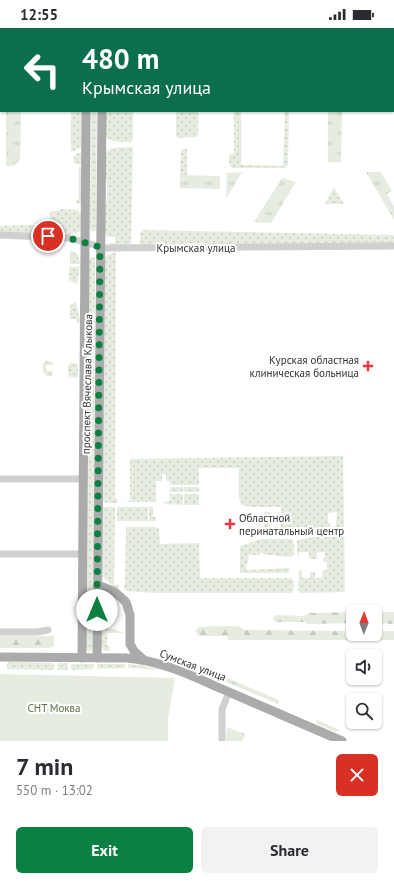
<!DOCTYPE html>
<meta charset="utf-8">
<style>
body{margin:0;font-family:"PT Sans",sans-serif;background:#f2f2f3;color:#2b2b33;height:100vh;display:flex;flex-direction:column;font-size:15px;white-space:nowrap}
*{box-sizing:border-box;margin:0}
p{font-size:13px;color:#7c7c81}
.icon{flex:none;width:22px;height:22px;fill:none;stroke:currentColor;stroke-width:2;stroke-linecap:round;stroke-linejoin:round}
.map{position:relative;height:713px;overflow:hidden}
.sheet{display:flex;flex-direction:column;background:#fff;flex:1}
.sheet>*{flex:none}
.hud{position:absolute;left:0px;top:0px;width:394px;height:84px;box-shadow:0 1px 3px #0004;background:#0b6e4f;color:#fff;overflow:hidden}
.needle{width:26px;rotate:1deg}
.fabs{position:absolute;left:346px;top:577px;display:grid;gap:8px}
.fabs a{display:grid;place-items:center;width:36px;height:36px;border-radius:6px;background:#fff;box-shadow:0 1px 3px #0004;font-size:20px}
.pin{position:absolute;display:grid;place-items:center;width:34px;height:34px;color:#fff;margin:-17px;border:2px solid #fff;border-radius:50%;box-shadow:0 1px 4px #0007}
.me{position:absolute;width:44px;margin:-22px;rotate:0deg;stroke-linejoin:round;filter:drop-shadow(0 0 3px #0008)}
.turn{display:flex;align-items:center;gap:14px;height:84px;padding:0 16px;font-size:18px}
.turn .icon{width:52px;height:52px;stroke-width:2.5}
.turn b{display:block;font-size:28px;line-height:34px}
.round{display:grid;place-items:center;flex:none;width:42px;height:42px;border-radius:6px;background:#f2f2f3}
.overview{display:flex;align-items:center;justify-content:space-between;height:68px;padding:0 16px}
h1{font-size:24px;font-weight:700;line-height:30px}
.primary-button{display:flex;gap:8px;margin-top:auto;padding:8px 16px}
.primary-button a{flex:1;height:46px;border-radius:6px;background:#0b8043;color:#fff;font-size:16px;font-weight:700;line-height:46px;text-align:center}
.primary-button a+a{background:#f2f2f3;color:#2b2b33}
.status{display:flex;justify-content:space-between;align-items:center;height:28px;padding:0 20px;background:#fff;direction:ltr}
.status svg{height:11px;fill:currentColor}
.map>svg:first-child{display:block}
.grass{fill:url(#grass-dots)}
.forest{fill:url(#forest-firs)}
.park{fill:url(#park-tufts)}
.garden{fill:#e6ecdf}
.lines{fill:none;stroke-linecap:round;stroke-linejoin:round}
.minor{stroke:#d0d0d0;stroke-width:7}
.major{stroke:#ababab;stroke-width:9}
.route{stroke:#0b8043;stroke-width:7;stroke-dasharray:0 12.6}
.poi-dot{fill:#e63946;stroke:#fff;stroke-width:1.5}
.labels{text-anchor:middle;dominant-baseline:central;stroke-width:4;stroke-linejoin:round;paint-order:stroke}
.street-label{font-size:11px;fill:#333;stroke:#fff}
.poi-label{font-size:11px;fill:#333;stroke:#fff;text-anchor:end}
.park-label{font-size:11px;fill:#56703f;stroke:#fff}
</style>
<div class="status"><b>12:55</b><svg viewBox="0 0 49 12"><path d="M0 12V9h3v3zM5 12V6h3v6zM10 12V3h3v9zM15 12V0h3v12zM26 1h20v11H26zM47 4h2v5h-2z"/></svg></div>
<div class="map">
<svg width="394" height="713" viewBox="0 0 394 713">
<defs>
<pattern id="grass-dots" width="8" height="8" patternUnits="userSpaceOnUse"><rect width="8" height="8" fill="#e6ecdf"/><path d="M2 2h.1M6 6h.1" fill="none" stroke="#c6cbc0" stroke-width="1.8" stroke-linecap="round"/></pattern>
<pattern id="forest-firs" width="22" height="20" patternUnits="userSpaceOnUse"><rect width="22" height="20" fill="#e6ecdf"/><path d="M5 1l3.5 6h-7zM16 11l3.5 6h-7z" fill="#c6cbc0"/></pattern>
<pattern id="park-tufts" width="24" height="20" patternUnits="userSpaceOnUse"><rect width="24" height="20" fill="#e6ecdf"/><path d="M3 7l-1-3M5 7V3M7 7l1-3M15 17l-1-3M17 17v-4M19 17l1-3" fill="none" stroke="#c6cbc0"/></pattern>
</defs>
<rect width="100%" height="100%" fill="#fff"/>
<g class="grass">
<path d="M71,83H81V120L71,124Z"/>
<path d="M91,83H97L96,200L95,203L93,204L90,201Z"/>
<path d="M105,83H133V112L130,114C100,114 105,110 105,83Z"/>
<path d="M176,83H198V108L196,109L178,110L176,108Z"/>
<path d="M234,83H241V137L283,138L285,83H289L288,136L286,140H233C228,137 229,132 229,127L234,125Z"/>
<path d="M133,119L131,218L108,217L111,215H115V209H108L105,206V180L107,169V155L104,144L105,125C112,117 123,120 133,119Z"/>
<path d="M183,121H187V148L180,147L181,124Z"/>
<path d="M78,125H81V136H74V128Z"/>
<path d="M79,139H81V174L78,176L74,172H79Z"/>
<path d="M334,159L344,176H325Z"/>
<path d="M60,181L77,182L81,186C81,190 83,198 80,202C76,209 55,208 50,202V185L51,183H58Z"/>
<path d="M36,197L43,200L45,206H0V198Z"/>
<path d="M143,202L394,207V216L216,218L206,215H190L179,218L140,217V205Z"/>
<path d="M70,223H73L78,227L80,236H70Z"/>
<path d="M116,224L115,468L118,473L117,475H106L103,473L105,230L108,227Z"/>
<path d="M91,229H94L95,233L93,570L90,573L87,571L89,232Z"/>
<path d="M69,239H80L77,256L69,252Z"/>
<path d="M76,274L80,293L78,295L76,291H70V277Z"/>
<path d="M46,333H50L53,335V337H46V343H53L52,348H47L43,344V336Z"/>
<path d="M71,335L78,336V349C75,350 70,350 68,347V338Z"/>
<path d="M343,428L345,564L301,565L298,562L299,543L302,542V550H310V544H315V550H322L323,542H327V534L323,533V529H325V524H317V531H309V524H299L297,530V512L322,508L336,497L337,484L328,485V495H331L330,498L325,504L318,507L275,508L274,506L281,505V479H249L242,477L239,471V440H199V457H170V453L166,452V446H162V453H156V474H123L130,473V431Z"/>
<rect x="170" y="459" width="13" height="5"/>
<rect x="184" y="459" width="15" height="5"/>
<path d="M170,466H183V477L165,476L164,473H170Z"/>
<rect x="184" y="466" width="15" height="11"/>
<path d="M104,479H115L114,557H119L116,562L103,549L101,504L102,481Z"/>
<rect x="117" y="479" width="31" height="14"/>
<path d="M149,479H153V489H156V493H149Z"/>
<path d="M266,483L270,485V506L268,508L264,506V485Z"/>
<path d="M126,499H156V500H159L160,516L199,515L200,550H291L294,553L293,564L290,565H154L125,563L123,557H125Z"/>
<path d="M262,511H292L294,515V526L291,529L276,528V527H264L263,525H260V527H249L248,535L246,536V542L290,540L288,545H240V519L242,517Z"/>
<path d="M86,580L89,581H93V622L89,624L88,623L86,619Z"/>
<path d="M102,598L123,604V605H107V617L110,619L109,623H105L101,619L100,607Z"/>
<path d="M8,634L53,635L54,636V642L7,641V636Z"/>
<rect x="58" y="635" width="10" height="7"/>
<path d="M71,636H94L93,641L71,642Z"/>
<path d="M97,636H125V640L97,641Z"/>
<path d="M128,636L140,637L163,642L128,640Z"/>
</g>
<g class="forest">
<path d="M353,584V595L306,596L305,594H276L273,591L275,587L304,588L309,585Z"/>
<path d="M355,584H394V596L375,595V584Z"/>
<path d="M218,598H238L245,602L353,603V606H375V603H394V612H228L227,608H199L195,603L199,599Z"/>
<path d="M0,608H54V618L50,620H0Z"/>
</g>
<g class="park">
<path d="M0,0L17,1H1V53Z"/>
<path d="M6,83H21L20,132L13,138H6Z"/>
<path d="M328,83H342L341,134H328Z"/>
<path d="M242,144L226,171L227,145Z"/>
<path d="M366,144H381L392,163L387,166L394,178V192Z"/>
<path d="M180,147L220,148V161L180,160Z"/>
<path d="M282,150L296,154L271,195L254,194Z"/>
<path d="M218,646L279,672L278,676L224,653L216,648Z"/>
<path d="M316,692H317L340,702L336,704L317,696Z"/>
<path d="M227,699L245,706L242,713H226Z"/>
</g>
<path class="garden" d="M0,646L175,650L168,691V713H0Z"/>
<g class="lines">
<g class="minor">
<path d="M0,207L69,210L105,220L394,218"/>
<path d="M0,451H84"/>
<path d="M0,526H83"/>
<path d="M0,604H37L48,602"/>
<path d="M222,713V681L229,664"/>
</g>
<g class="major">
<path d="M90,1L91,0"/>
<path d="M108,1V0"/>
<path d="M98,557L115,564L126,574L130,587V616L134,623L144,632"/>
<path d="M0,629L127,630C162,633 190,647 222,661C262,678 302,696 342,713"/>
<path d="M82,630L86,83"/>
<path d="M97,630L102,83"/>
</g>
</g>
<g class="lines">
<path class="route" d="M48,208L69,210L100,219L97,582"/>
</g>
<g class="poi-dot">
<path d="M366 332h4v4h4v4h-4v4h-4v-4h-4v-4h4z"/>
<path d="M228 490h4v4h4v4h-4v4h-4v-4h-4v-4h4z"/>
</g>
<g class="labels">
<g class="street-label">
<text x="196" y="220">Крымская улица</text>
<text transform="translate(87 356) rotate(-89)">проспект Вячеслава Клыкова</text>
<text transform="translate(193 637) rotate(21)">Сумская улица</text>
</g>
<g class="poi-label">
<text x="359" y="332">Курская областная<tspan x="359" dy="13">клиническая больница</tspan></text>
<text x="239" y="490" text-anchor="start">Областной<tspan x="239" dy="13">перинатальный центр</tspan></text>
</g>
<g class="park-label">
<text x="54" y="680">СНТ Моква</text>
</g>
</g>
</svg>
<div class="fabs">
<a><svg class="needle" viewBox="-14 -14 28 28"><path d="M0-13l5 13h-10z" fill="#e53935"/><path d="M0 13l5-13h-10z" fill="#7c7c81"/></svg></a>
<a><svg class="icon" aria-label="sound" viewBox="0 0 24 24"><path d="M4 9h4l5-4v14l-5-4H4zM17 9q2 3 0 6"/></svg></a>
<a><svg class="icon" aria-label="search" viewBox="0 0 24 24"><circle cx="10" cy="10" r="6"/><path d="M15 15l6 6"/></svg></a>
</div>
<div class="pin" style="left:48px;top:208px;background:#d93025"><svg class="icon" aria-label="arrive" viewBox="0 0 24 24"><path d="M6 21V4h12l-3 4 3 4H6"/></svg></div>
<svg class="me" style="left:97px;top:582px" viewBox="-20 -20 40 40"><circle r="19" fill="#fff"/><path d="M0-13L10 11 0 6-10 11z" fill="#0b8043"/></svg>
<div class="hud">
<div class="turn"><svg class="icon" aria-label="left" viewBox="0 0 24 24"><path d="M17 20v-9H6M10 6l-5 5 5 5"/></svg><div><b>480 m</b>Крымская улица</div></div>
</div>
</div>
<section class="sheet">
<div class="overview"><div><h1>7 min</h1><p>550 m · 13:02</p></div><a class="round" style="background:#d93025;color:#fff"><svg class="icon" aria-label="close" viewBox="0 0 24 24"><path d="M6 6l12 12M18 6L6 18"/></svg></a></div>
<div class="primary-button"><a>Exit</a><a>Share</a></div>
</section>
